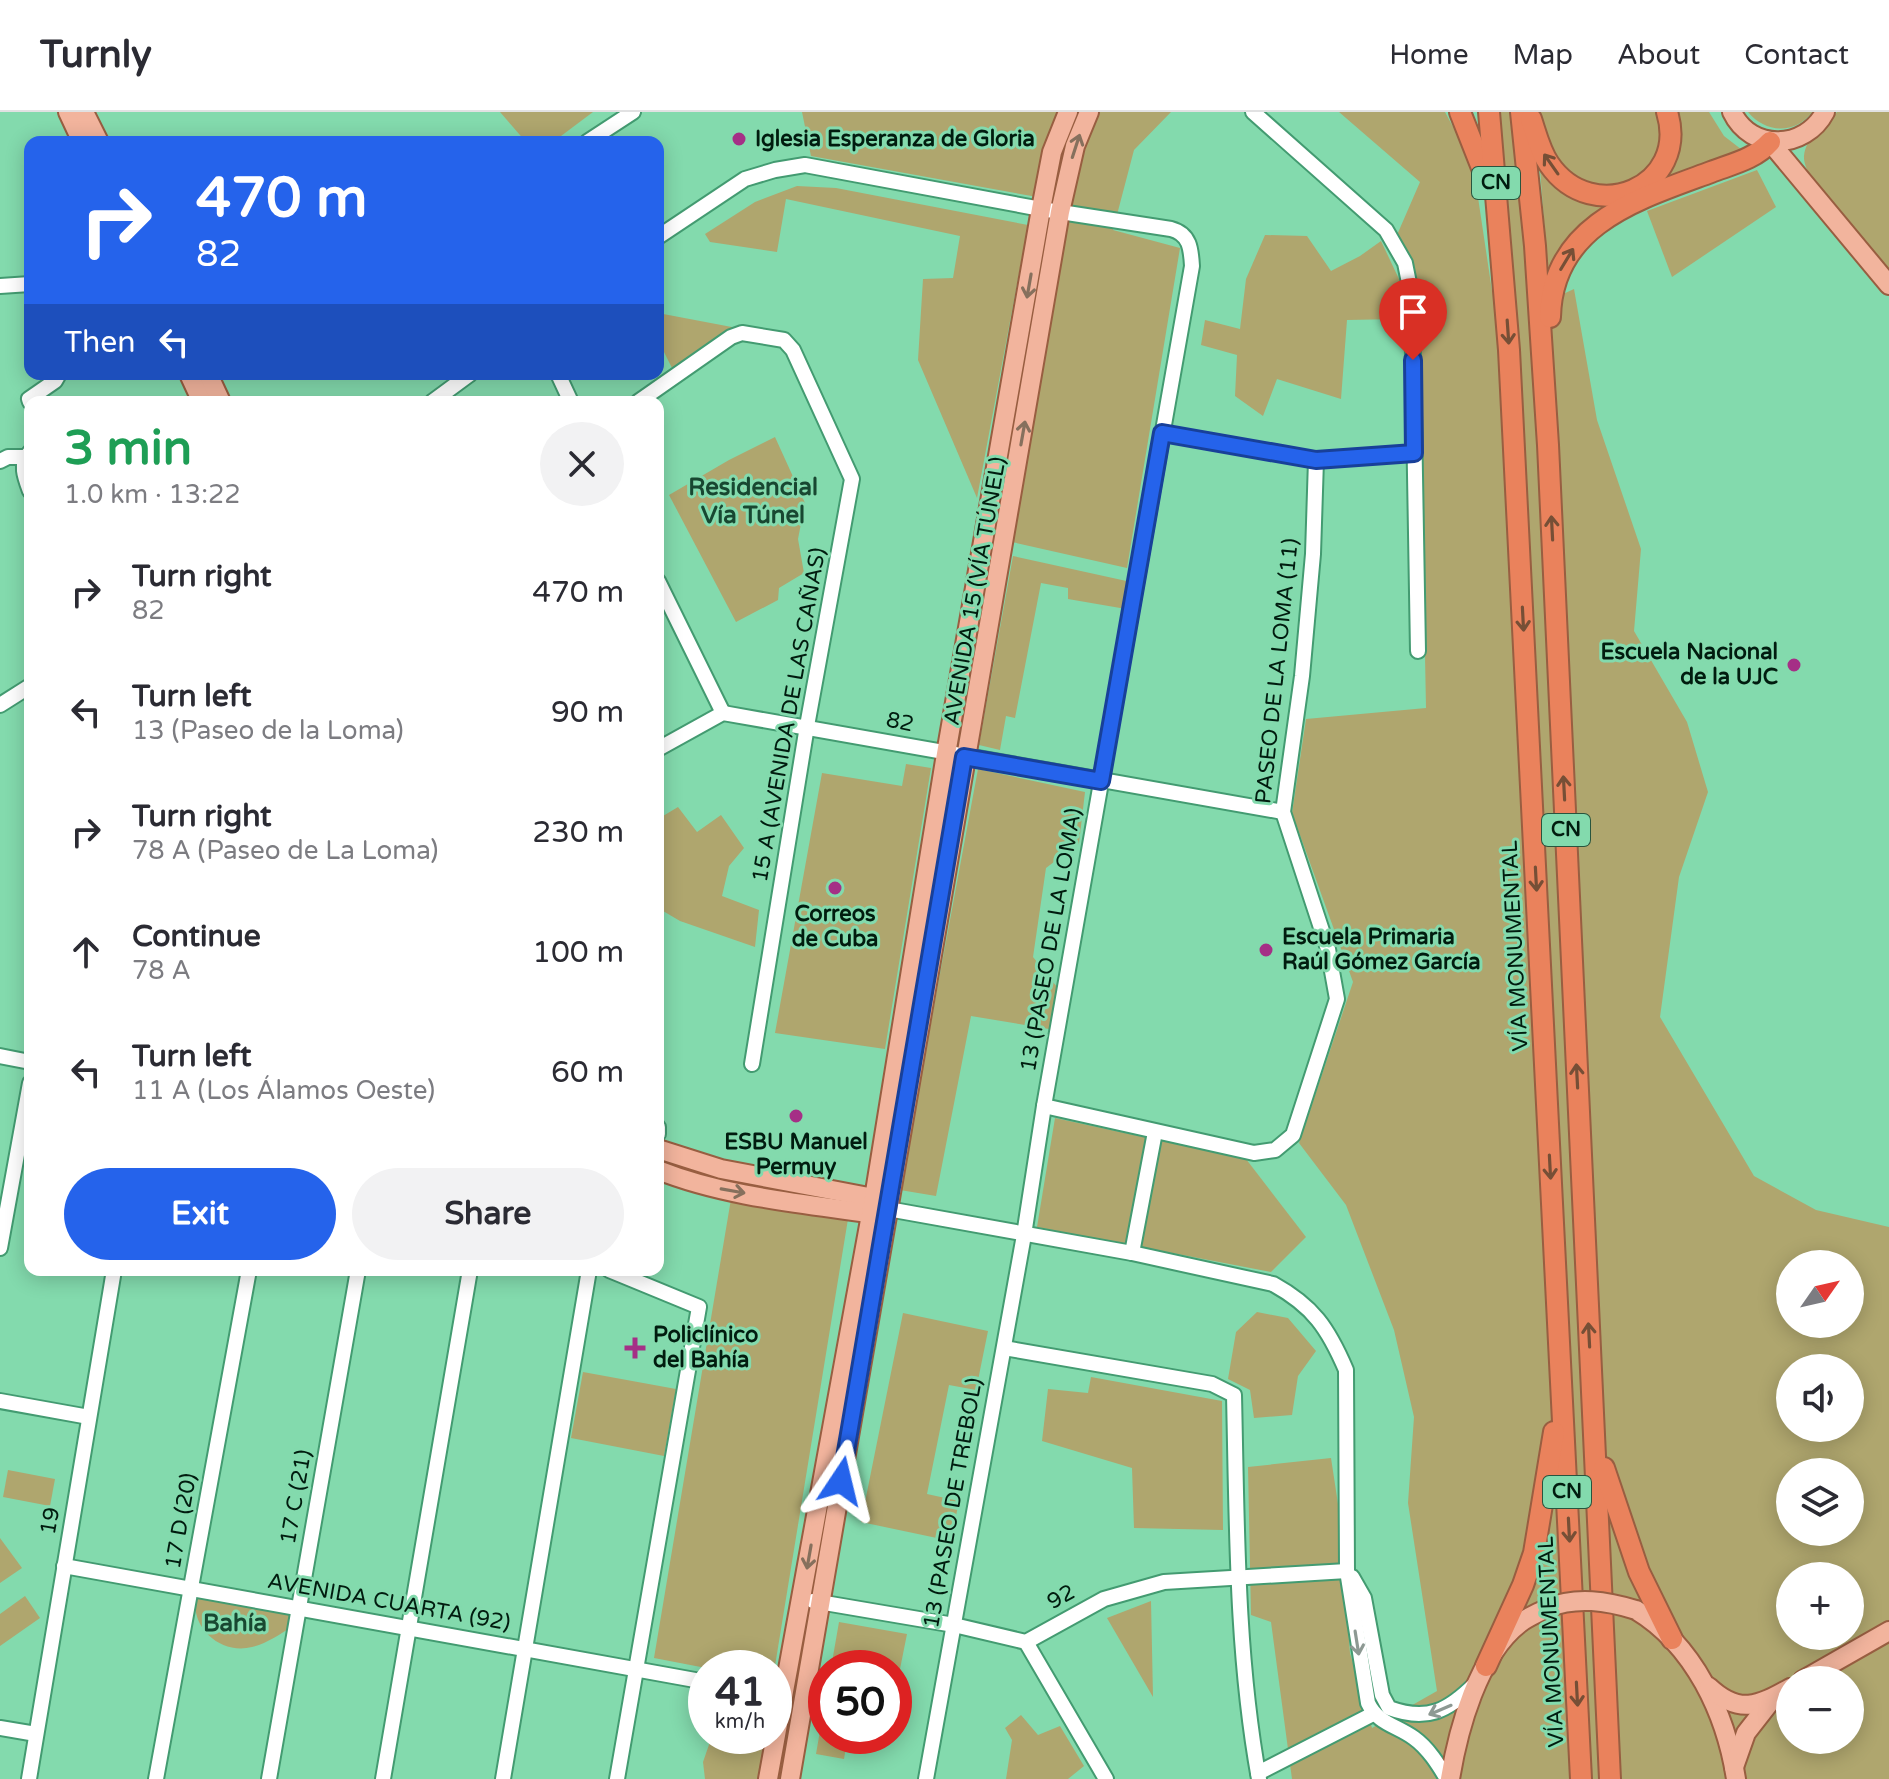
<!DOCTYPE html>
<meta charset="utf-8">
<style>
body{margin:0;font-family:"Varela Round",sans-serif;background:#f2f2f3;color:#2b2b33;height:100vh;display:flex;flex-direction:column;font-size:30px;white-space:nowrap}
*{box-sizing:border-box;margin:0}
p{font-size:26px;color:#7c7c81}
.icon{flex:none;width:44px;height:44px;fill:none;stroke:currentColor;stroke-width:2;stroke-linecap:round;stroke-linejoin:round}
.map{position:relative;flex:1;overflow:hidden}
.side{position:absolute;left:24px;top:284px;width:640px;height:880px;display:flex;flex-direction:column;background:#fff;border-radius:16px;box-shadow:0 4px 20px #0003}
.side>*{flex:none}
.top-card{position:absolute;left:24px;top:24px;width:640px;height:244px;border-radius:16px;box-shadow:0 4px 20px #0003;background:#2563eb;color:#fff;overflow:hidden}
.needle{width:52px;rotate:56deg}
.tools{position:absolute;left:1776px;top:1138px;display:grid;gap:16px}
.tools a{display:grid;place-items:center;width:88px;height:88px;border-radius:50%;background:#fff;box-shadow:0 4px 20px #0003;font-size:40px}
.speed{position:absolute;left:688px;top:1538px;display:flex;gap:16px;font-size:40px;font-weight:700;text-align:center}
.speed>*{display:grid;place-content:center;width:104px;height:104px;border-radius:50%;background:#fff;box-shadow:0 4px 20px #0003;line-height:1}
.speed small{font-size:20px;font-weight:400}
.speed .limit{border:12px solid #d22;background:#fff;color:#111}
.pin{position:absolute;display:grid;place-items:center;width:68px;height:68px;color:#fff;margin:-82px -34px;border-radius:50% 50% 50% 0;rotate:-45deg;box-shadow:0 0 8px #0007}
.pin .icon{rotate:45deg}
.me{position:absolute;width:88px;margin:-44px;rotate:10deg;stroke-linejoin:round;filter:drop-shadow(0 0 6px #0008)}
.turn{display:flex;align-items:center;gap:28px;height:168px;padding:0 40px;font-size:36px}
.turn .icon{width:104px;height:104px;stroke-width:2.5}
.turn b{display:block;font-size:56px;line-height:68px}
.then{display:flex;align-items:center;height:76px;padding:0 40px;background:#0003;gap:16px;font-size:30px}
.round{display:grid;place-items:center;flex:none;width:84px;height:84px;border-radius:42px;background:#f2f2f3}
.overview{display:flex;align-items:center;justify-content:space-between;height:136px;padding:0 40px}
h1{font-size:48px;font-weight:700;line-height:60px;color:#1e9e55}
.cta{display:flex;gap:16px;margin-top:auto;padding:16px 40px}
.cta a{flex:1;height:92px;border-radius:48px;background:#2563eb;color:#fff;font-size:32px;font-weight:700;line-height:92px;text-align:center}
.cta a+a{background:#f2f2f3;color:#2b2b33}
ul{padding:0;list-style:none}
li{display:flex;align-items:center;gap:24px;height:120px;padding:0 40px}
li div{flex:1}
li b{display:block;font-size:30px}
li em{font-style:normal}
header{display:flex;align-items:center;gap:48px;box-sizing:border-box;height:112px;padding:0 40px;background:#fff;border-bottom:2px solid #e1e1e2}
header strong{font-size:38px}
nav{display:flex;gap:44px;margin-inline-start:auto;font-size:28px}
.map>svg:first-child{display:block}
.green{fill:#afa66e;fill-rule:evenodd}
.lines{fill:none;stroke-linecap:round;stroke-linejoin:round}
.minor-casing{stroke:#439b71;stroke-width:18}
.major-casing{stroke:#985e41;stroke-width:22}
.highway-casing{stroke:#985e41;stroke-width:24}
.minor{stroke:#fff;stroke-width:14}
.major{stroke:#f2b49d;stroke-width:18}
.highway{stroke:#ea825c;stroke-width:20}
.major-bridge-casing{stroke:#985e41;stroke-width:22;stroke-linecap:butt}
.major-bridge{stroke:#f2b49d;stroke-width:18}
.oneway{stroke:#86705d}
.oneway2{stroke:#764f36}
.oneway3{stroke:#8d9993}
.route-casing{stroke:#184099;stroke-width:20}
.route{stroke:#2563eb;stroke-width:14}
.poi-dot{fill:#a52f86;stroke:#83daad;stroke-width:3}
.labels{text-anchor:middle;dominant-baseline:central;stroke-width:6;stroke-linejoin:round;paint-order:stroke}
.shield{fill:#83daad;stroke:#28553e;stroke-width:2}
.shield-label{font-size:20px;font-weight:bold;fill:#011c0f}
.poi-label{font-size:22px;font-weight:bold;fill:#011c0f;stroke:#83daad;text-anchor:start}
.street-label{font-size:22px;fill:#011c0f;stroke:#83daad}
.neighbourhood-label{font-size:24px;font-weight:bold;fill:#184731;stroke:#83daad}
</style>
<header>
<strong>Turnly</strong>
<nav><a>Home</a><a>Map</a><a>About</a><a>Contact</a></nav>
</header>
<div class="map">
<svg width="1889" height="1667" viewBox="0 0 1889 1667">
<rect width="100%" height="100%" fill="#83daad"/>
<g class="green">
<path d="M500,0H593L553,30H526Z"/>
<path d="M802,0H1171L1134,38L1113,118L1180,136L1127,456L1012,430L1065,90L811,44Z"/>
<path d="M1339,0H1445L1473,52L1492,179L1515,183L1498,0H1511L1530,184L1550,188L1574,177L1597,308L1641,437L1634,519L1687,610L1708,680L1679,765L1660,905L1754,1064L1816,1098L1889,1115V1667H1292L1271,1510L1251,1503L1248,1355L1331,1346L1338,1392L1350,1541L1372,1616L1437,1579L1408,1391L1414,1305L1394,1218L1346,1093L1299,1031L1353,870L1292,701L1306,607L1426,596L1418,176L1397,123L1420,70ZM1790,1152H1850V1212H1790ZM1790,1256H1850V1316H1790ZM1790,1360H1850V1420H1790ZM1790,1464H1850V1524H1790ZM1790,1568H1850V1628H1790Z"/>
<path d="M1536,0H1660L1661,33L1652,52L1638,66L1620,75L1582,73L1552,49Z"/>
<path d="M1675,0H1709L1724,24L1746,41L1655,73Z"/>
<path d="M1748,0H1812C1795,23 1765,21 1748,0Z"/>
<path d="M1837,0H1889V158C1870,139 1802,70 1804,44C1806,24 1825,15 1837,0Z"/>
<path d="M1540,57C1560,85 1573,91 1607,94L1580,114L1548,159Z"/>
<path d="M1757,58L1776,95L1672,165L1647,99Z"/>
<path d="M797,74L836,76L1028,113L977,386L918,248L923,167L953,166L960,124L786,87L777,140L710,130L705,122L755,90Z"/>
<path d="M1044,123L1047,124L961,626L958,625L969,562V538Z"/>
<path d="M1265,123L1307,124L1331,159L1360,144L1381,129L1399,167L1398,207L1347,208L1341,287L1277,267L1263,304L1235,284L1237,243L1201,233L1205,208L1240,217L1246,167Z"/>
<path d="M658,201L737,216L673,258L658,228Z"/>
<path d="M775,325L805,391L798,427L804,461L779,476L778,488L736,510L669,383L729,348Z"/>
<path d="M1013,444L1131,470L1126,497L1068,487V476L1041,471L1015,606L1006,604L1000,638L979,633Z"/>
<path d="M906,652L931,656L885,937L775,921L822,661L902,674Z"/>
<path d="M978,657L1085,680L1079,731L1046,756L1033,845L1057,875L1049,917L971,904L936,1084L900,1078Z"/>
<path d="M678,695L697,720L721,703L744,736L729,754L722,784L759,798L755,835L680,809L658,796V707Z"/>
<path d="M1055,1006L1246,1047L1306,1125L1271,1160L1037,1115Z"/>
<path d="M731,1087L848,1107L774,1560V1556H706L654,1546Z"/>
<path d="M1257,1200L1288,1206L1316,1239L1298,1264L1292,1303L1254,1306L1250,1278L1228,1267L1236,1220Z"/>
<path d="M903,1201L988,1219L976,1278L949,1273L927,1382L959,1389L951,1429L861,1410Z"/>
<path d="M583,1260L676,1277L664,1344L571,1326Z"/>
<path d="M1091,1265L1222,1289L1223,1418L1134,1416L1132,1356L1042,1329L1048,1277L1088,1281Z"/>
<path d="M8,1358L55,1367L50,1394L3,1385Z"/>
<path d="M0,1426L22,1456L0,1471Z"/>
<path d="M25,1484L40,1506L0,1534V1502Z"/>
<path d="M196,1485L294,1503L292,1515C280,1522 266,1532 252,1535C221,1543 190,1516 196,1485Z"/>
<path d="M1151,1489L1153,1585L1107,1506Z"/>
<path d="M805,1502L809,1503L783,1667H775Z"/>
<path d="M839,1510L907,1522L895,1582L894,1556H831Z"/>
<path d="M826,1584V1624H848L844,1647L816,1642Z"/>
<path d="M1021,1603L1038,1623L1060,1614L1084,1654L1068,1667H1006L1012,1628L1005,1616Z"/>
<path d="M712,1624H766L758,1667H705L703,1650Z"/>
</g>
<g class="lines">
<defs>
<g id="minor">
<path d="M1253,0L1386,118L1405,151L1412,186L1418,539"/>
<path d="M587,30L633,0"/>
<path d="M658,125L745,67L775,58L805,53L1041,97L1171,117C1190,122 1191,137 1192,154L1044,994L1024,1123L926,1667"/>
<path d="M0,174L30,172"/>
<path d="M558,262L571,290"/>
<path d="M30,290L29,287L55,269L59,262"/>
<path d="M432,290L470,262"/>
<path d="M638,290L731,225L742,221L784,228L793,238L852,367L807,614L752,952"/>
<path d="M1162,321L1316,348L1414,341"/>
<path d="M30,340C19,351 25,366 30,379"/>
<path d="M0,349L8,345H25"/>
<path d="M658,469L723,601"/>
<path d="M0,593L30,574"/>
<path d="M658,637L723,601L1283,700"/>
<path d="M0,944L30,950"/>
<path d="M1044,994L1254,1041L1275,1038L1293,1023L1337,887L1328,837L1283,700L1302,564L1313,442L1316,348"/>
<path d="M658,1015V1022"/>
<path d="M888,1097L1132,1141L1273,1172C1313,1194 1328,1216 1346,1258L1347,1459L1368,1591C1378,1612 1396,1613 1414,1626C1428,1636 1438,1652 1447,1667"/>
<path d="M0,1136L30,971"/>
<path d="M1132,1141L1155,1020"/>
<path d="M609,1158L699,1195L617,1667"/>
<path d="M1004,1236L1212,1272L1234,1283C1237,1411 1236,1541 1259,1667"/>
<path d="M0,1289L89,1305"/>
<path d="M64,1454L706,1570"/>
<path d="M1352,1465L1364,1486L1382,1583L1389,1596C1427,1610 1448,1599 1475,1572"/>
<path d="M813,1489L954,1513L1026,1530L1104,1487L1164,1470L1347,1459"/>
<path d="M1026,1530L1106,1667"/>
<path d="M0,1616L36,1622"/>
<path d="M1258,1661L1373,1602"/>
<path d="M29,1667L114,1158"/>
<path d="M156,1667L249,1158"/>
<path d="M269,1667L358,1158"/>
<path d="M383,1667L470,1158"/>
<path d="M503,1667L589,1158"/>
</g>
<g id="major">
<path d="M68,0L82,30"/>
<path d="M84,0L99,30"/>
<path d="M1732,0C1751,40 1805,38 1825,0"/>
<path d="M1770,30L1889,173"/>
<path d="M189,262L202,290"/>
<path d="M208,262L221,290"/>
<path d="M658,1037L721,1057L874,1086L882,1093"/>
<path d="M658,1058C723,1084 798,1091 867,1101L881,1099"/>
<path d="M1636,1498C1694,1533 1726,1602 1736,1667"/>
<path d="M1803,1568L1889,1519"/>
<path d="M1709,1575C1739,1603 1758,1594 1790,1576"/>
<path d="M1734,1655L1746,1621L1771,1589"/>
<path d="M768,1667L874,1086L946,642L1041,97L1052,40L1068,0"/>
<path d="M790,1667L1060,100L1075,34L1089,0"/>
<path d="M1450,1667C1458,1618 1478,1543 1520,1511C1528,1505 1538,1501 1547,1496"/>
</g>
<g id="highway">
<path d="M1460,0L1488,71"/>
<path d="M1489,0L1509,238L1581,1667"/>
<path d="M1521,0L1535,134L1548,333L1610,1667"/>
<path d="M1531,7C1536,22 1540,39 1549,52C1593,116 1690,75 1667,0"/>
<path d="M1550,205C1552,112 1638,87 1711,60C1732,52 1755,47 1770,30"/>
<path d="M1604,1356L1639,1460L1672,1527"/>
<path d="M1486,1554L1523,1473L1534,1441L1554,1320"/>
</g>
</defs>
<use href="#minor" class="minor-casing"/>
<use href="#major" class="major-casing"/>
<use href="#highway" class="highway-casing"/>
<use href="#minor" class="minor"/>
<use href="#major" class="major"/>
<use href="#highway" class="highway"/>
<defs>
<path id="major-bridge" d="M1547,1496C1577,1484 1607,1489 1636,1498"/>
</defs>
<use href="#major-bridge" class="major-bridge-casing"/>
<use href="#major-bridge" class="major-bridge"/>
</g>
<defs><path id="oneway-shaft" d="M-6 0H5M1.5-3L5.5 0L1.5 3" fill="none" stroke-width="1.6" stroke-linecap="round" stroke-linejoin="round" transform="scale(2)"/></defs>
<g class="oneway">
<use href="#oneway-shaft" transform="translate(1076 34) rotate(-72)"/>
<use href="#oneway-shaft" transform="translate(1029 174) rotate(100)"/>
<use href="#oneway-shaft" transform="translate(1023 321) rotate(-80)"/>
<use href="#oneway-shaft" transform="translate(733 1079) rotate(10)"/>
<use href="#oneway-shaft" transform="translate(809 1445) rotate(100)"/>
</g>
<g class="oneway2">
<use href="#oneway-shaft" transform="translate(1551 52) rotate(-125)"/>
<use href="#oneway-shaft" transform="translate(1567 147) rotate(-59)"/>
<use href="#oneway-shaft" transform="translate(1508 220) rotate(86)"/>
<use href="#oneway-shaft" transform="translate(1552 416) rotate(-93)"/>
<use href="#oneway-shaft" transform="translate(1523 507) rotate(87)"/>
<use href="#oneway-shaft" transform="translate(1564 676) rotate(-93)"/>
<use href="#oneway-shaft" transform="translate(1536 767) rotate(87)"/>
<use href="#oneway-shaft" transform="translate(1577 964) rotate(-93)"/>
<use href="#oneway-shaft" transform="translate(1550 1055) rotate(87)"/>
<use href="#oneway-shaft" transform="translate(1589 1223) rotate(-93)"/>
<use href="#oneway-shaft" transform="translate(1569 1418) rotate(87)"/>
<use href="#oneway-shaft" transform="translate(1577 1582) rotate(87)"/>
</g>
<g class="oneway3">
<use href="#oneway-shaft" transform="translate(1357 1531) rotate(81)"/>
<use href="#oneway-shaft" transform="translate(1440 1598) rotate(157)"/>
</g>
<g class="lines">
<defs>
<path id="route" d="M841,1369L964,645L1101,669L1162,321L1316,348L1414,341L1413,248"/>
</defs>
<use href="#route" class="route-casing"/>
<use href="#route" class="route"/>
</g>
<g class="poi-dot">
<circle cx="739" cy="27" r="8"/>
<circle cx="1794" cy="553" r="8"/>
<circle cx="835" cy="776" r="8"/>
<circle cx="1266" cy="838" r="8"/>
<circle cx="796" cy="1004" r="8"/>
<path d="M631 1224h8v8h8v8h-8v8h-8v-8h-8v-8h8z"/>
</g>
<g class="labels">
<g class="shield">
<rect x="1472" y="55" width="48" height="32" rx="6"/>
<rect x="1542" y="702" width="48" height="32" rx="6"/>
<rect x="1543" y="1364" width="48" height="32" rx="6"/>
</g>
<g class="shield-label">
<text x="1496" y="71">CN</text>
<text x="1566" y="718">CN</text>
<text x="1567" y="1380">CN</text>
</g>
<g class="poi-label">
<text x="755" y="27">Iglesia Esperanza de Gloria</text>
<text x="1778" y="540" text-anchor="end">Escuela Nacional<tspan x="1778" dy="25">de la UJC</tspan></text>
<text x="835" y="802" text-anchor="middle">Correos<tspan x="835" dy="25">de Cuba</tspan></text>
<text x="1282" y="825">Escuela Primaria<tspan x="1282" dy="25">Raúl Gómez García</tspan></text>
<text x="796" y="1030" text-anchor="middle">ESBU Manuel<tspan x="796" dy="25">Permuy</tspan></text>
<text x="653" y="1223">Policlínico<tspan x="653" dy="25">del Bahía</tspan></text>
</g>
<g class="street-label">
<text transform="translate(975 479) rotate(-80)">AVENIDA 15 (VÍA TÚNEL)</text>
<text transform="translate(1277 559) rotate(-84)">PASEO DE LA LOMA (11)</text>
<text transform="translate(789 603) rotate(-80)">15 A (AVENIDA DE LAS CAÑAS)</text>
<text transform="translate(900 610) rotate(12)">82</text>
<text transform="translate(1051 828) rotate(-80)">13 (PASEO DE LA LOMA)</text>
<text transform="translate(1515 834) rotate(-93)">VÍA MONUMENTAL</text>
<text transform="translate(296 1385) rotate(-80)">17 C (21)</text>
<text transform="translate(953 1391) rotate(-80)">13 (PASEO DE TREBOL)</text>
<text transform="translate(50 1409) rotate(-80)">19</text>
<text transform="translate(181 1409) rotate(-80)">17 D (20)</text>
<text transform="translate(1061 1485) rotate(-29)">92</text>
<text transform="translate(389 1490) rotate(10)">AVENIDA CUARTA (92)</text>
<text transform="translate(1551 1530) rotate(-93)">VÍA MONUMENTAL</text>
</g>
<g class="neighbourhood-label">
<text x="753" y="375">Residencial<tspan x="753" dy="28">Vía Túnel</tspan></text>
<text x="235" y="1511">Bahía</text>
</g>
</g>
</svg>
<div class="tools">
<a><svg class="needle" viewBox="-14 -14 28 28"><path d="M0-13l5 13h-10z" fill="#e53935"/><path d="M0 13l5-13h-10z" fill="#7c7c81"/></svg></a>
<a><svg class="icon" aria-label="sound" viewBox="0 0 24 24"><path d="M4 9h4l5-4v14l-5-4H4zM17 9q2 3 0 6"/></svg></a>
<a><svg class="icon" aria-label="layers" viewBox="0 0 24 24"><path d="M12 4l9 5-9 5-9-5zM3 14l9 5 9-5"/></svg></a>
<a>+</a>
<a>−</a>
</div>
<div class="speed"><div>41<small>km/h</small></div><div class="limit">50</div></div>
<div class="pin" style="left:1413px;top:248px;background:#d93025"><svg class="icon" aria-label="arrive" viewBox="0 0 24 24"><path d="M6 21V4h12l-3 4 3 4H6"/></svg></div>
<svg class="me" style="left:841px;top:1369px" viewBox="-20 -20 40 40"><path d="M0-17L14 15 0 8-14 15z" fill="#2563eb" stroke="#fff" stroke-width="4"/></svg>
<div class="top-card">
<div class="turn"><svg class="icon" aria-label="right" viewBox="0 0 24 24"><path d="M7 20v-9h11M14 6l5 5-5 5"/></svg><div><b>470 m</b>82</div></div>
<div class="then">Then<svg class="icon" aria-label="left" viewBox="0 0 24 24"><path d="M17 20v-9H6M10 6l-5 5 5 5"/></svg></div>
</div>
<section class="side">
<div class="overview"><div><h1>3 min</h1><p>1.0 km · 13:22</p></div><a class="round"><svg class="icon" aria-label="close" viewBox="0 0 24 24"><path d="M6 6l12 12M18 6L6 18"/></svg></a></div>
<ul>
<li><svg class="icon" aria-label="right" viewBox="0 0 24 24"><path d="M7 20v-9h11M14 6l5 5-5 5"/></svg><div><b>Turn right</b><p>82</p></div><em>470 m</em></li>
<li><svg class="icon" aria-label="left" viewBox="0 0 24 24"><path d="M17 20v-9H6M10 6l-5 5 5 5"/></svg><div><b>Turn left</b><p>13 (Paseo de la Loma)</p></div><em>90 m</em></li>
<li><svg class="icon" aria-label="right" viewBox="0 0 24 24"><path d="M7 20v-9h11M14 6l5 5-5 5"/></svg><div><b>Turn right</b><p>78 A (Paseo de La Loma)</p></div><em>230 m</em></li>
<li><svg class="icon" aria-label="ahead" viewBox="0 0 24 24"><path d="M12 20V5M6 11l6-6 6 6"/></svg><div><b>Continue</b><p>78 A</p></div><em>100 m</em></li>
<li><svg class="icon" aria-label="left" viewBox="0 0 24 24"><path d="M17 20v-9H6M10 6l-5 5 5 5"/></svg><div><b>Turn left</b><p>11 A (Los Álamos Oeste)</p></div><em>60 m</em></li>
</ul>
<div class="cta"><a>Exit</a><a>Share</a></div>
</section>
</div>
